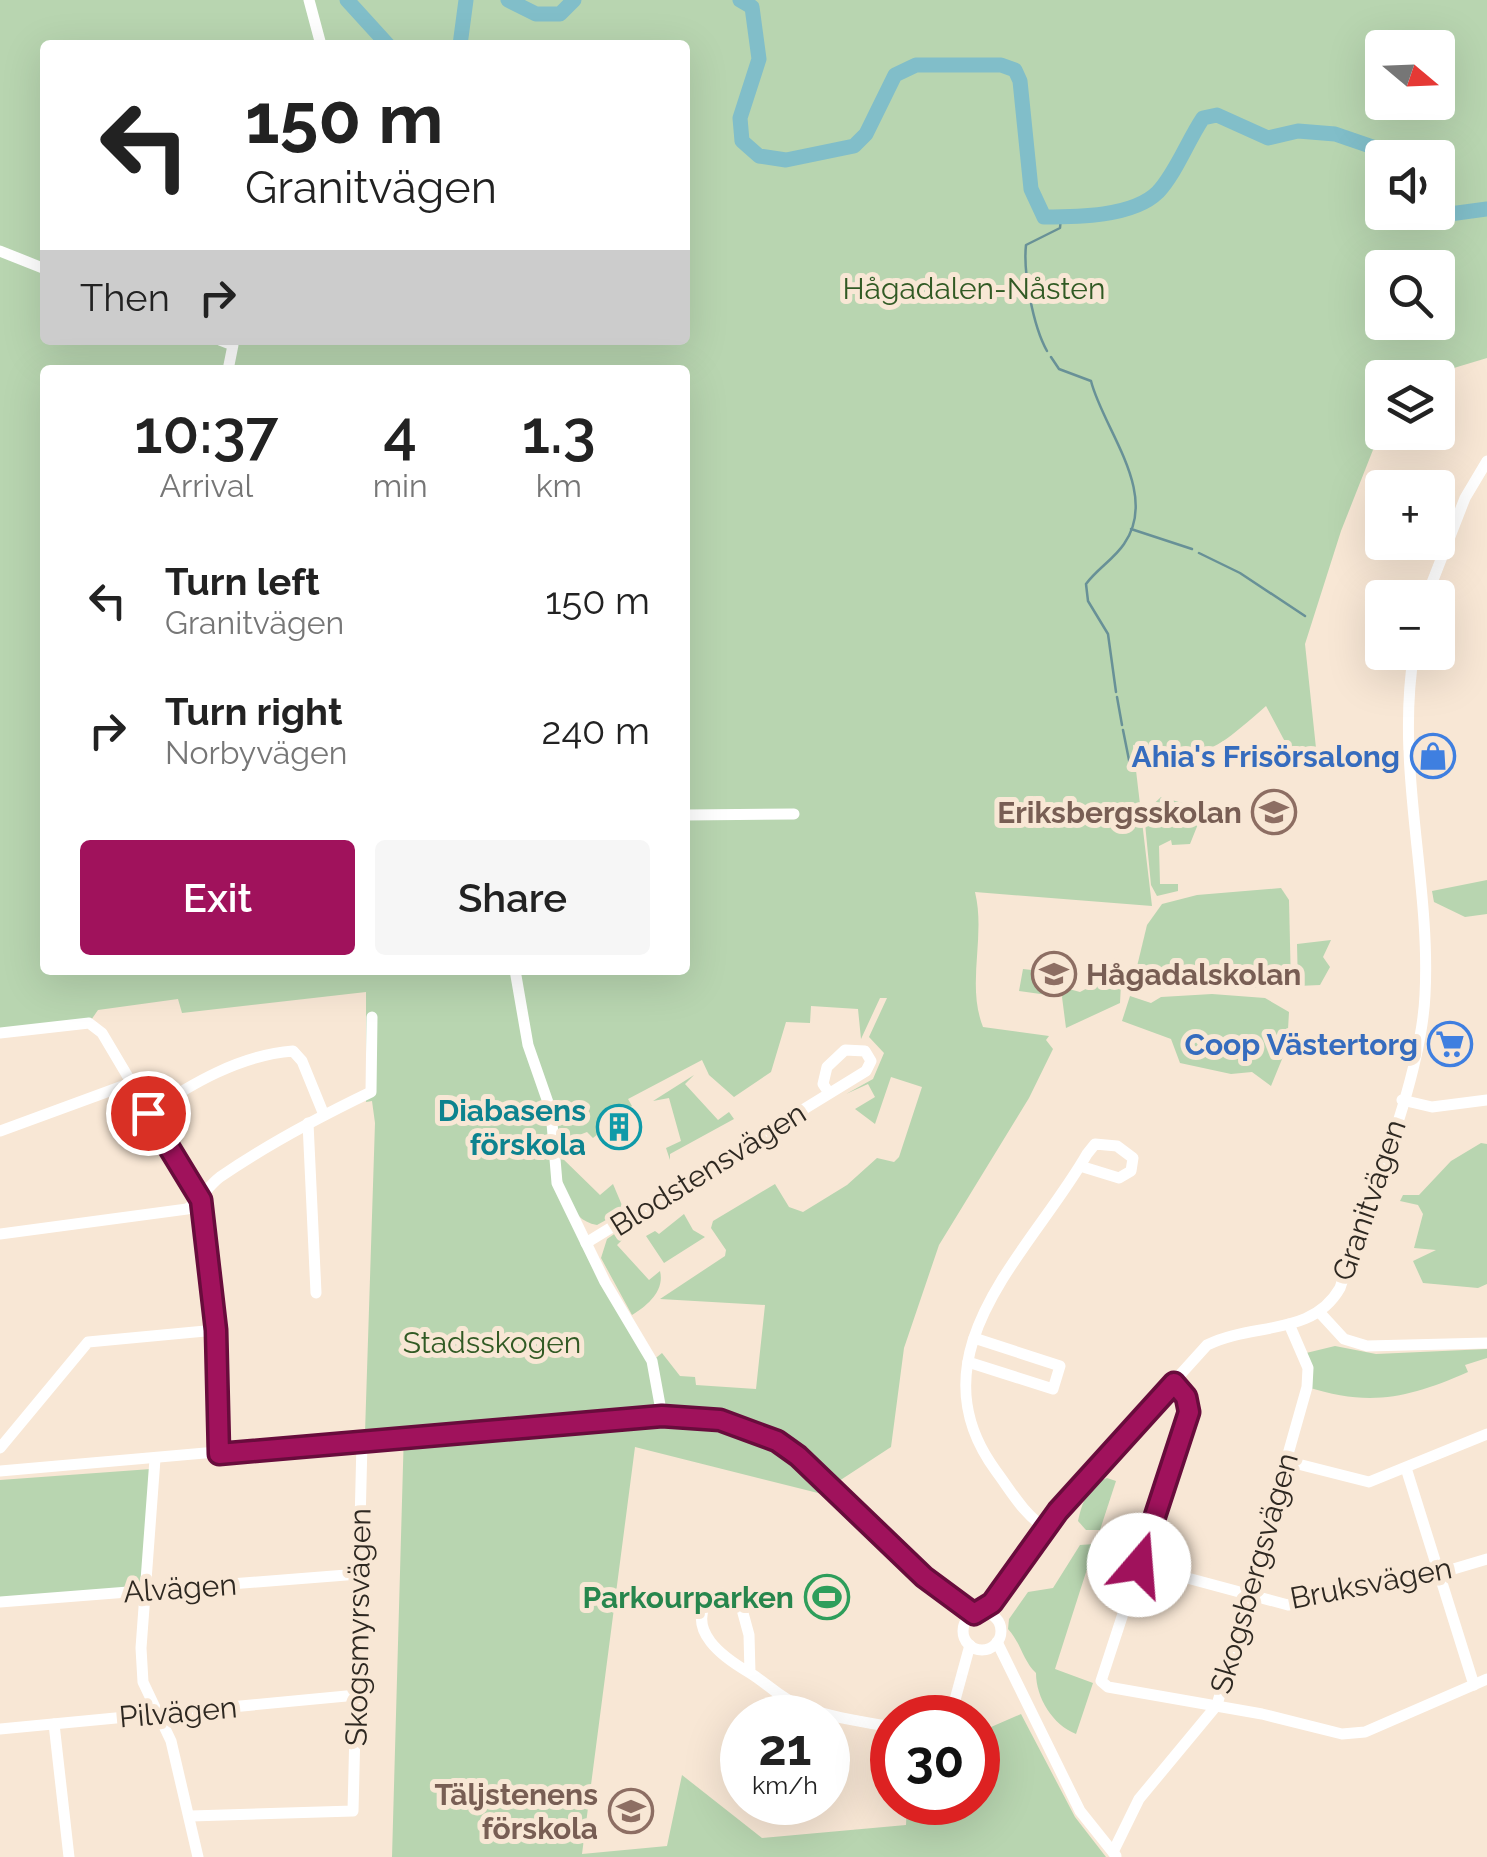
<!DOCTYPE html>
<meta charset="utf-8">
<style>
body{margin:0;font-family:Raleway,sans-serif;background:#f6f6f6;color:#222;height:100vh;display:flex;flex-direction:column;font-size:38px;white-space:nowrap}
*{box-sizing:border-box;margin:0}
p{font-size:32px;color:#767676}
.icon{flex:none;width:55px;height:55px;fill:none;stroke:currentColor;stroke-width:2;stroke-linecap:round;stroke-linejoin:round}
.map{position:relative;flex:1;overflow:hidden}
.details{position:absolute;left:40px;top:365px;width:650px;height:610px;display:flex;flex-direction:column;background:#fff;border-radius:10px;box-shadow:0 10px 40px #0002}
.details>*{flex:none}
.banner{position:absolute;left:40px;top:40px;width:650px;height:305px;border-radius:10px;box-shadow:0 10px 40px #0002;background:#fff;color:#222;overflow:hidden}
.needle{width:65px;rotate:109deg}
.buttons{position:absolute;left:1365px;top:30px;display:grid;gap:20px}
.buttons a{display:grid;place-items:center;width:90px;height:90px;border-radius:10px;background:#fff;box-shadow:0 10px 40px #0002;font-size:50px}
.speed{position:absolute;left:720px;top:1695px;display:flex;gap:20px;font-size:50px;font-weight:700;text-align:center}
.speed>*{display:grid;place-content:center;width:130px;height:130px;border-radius:50%;background:#fff;box-shadow:0 10px 40px #0002;line-height:1}
.speed small{font-size:25px;font-weight:400}
.speed .limit{border:15px solid #d22;background:#fff;color:#111}
.pin{position:absolute;display:grid;place-items:center;width:85px;height:85px;color:#fff;margin:-42px;border:5px solid #fff;border-radius:50%;box-shadow:0 2px 10px #0007}
.me{position:absolute;width:110px;margin:-55px;rotate:18deg;stroke-linejoin:round;filter:drop-shadow(0 0 8px #0008)}
.turn{display:flex;align-items:center;gap:35px;height:210px;padding:0 40px;font-size:45px}
.turn .icon{width:130px;height:130px;stroke-width:2.5}
.turn b{display:block;font-size:70px;line-height:85px}
.then{display:flex;align-items:center;height:95px;padding:0 40px;background:#0003;gap:20px;font-size:38px}
.eta{display:flex;justify-content:space-evenly;align-items:center;height:170px;text-align:center}
.eta b{font-size:60px;font-weight:600;line-height:70px}
.button{display:flex;gap:20px;margin-top:auto;padding:20px 40px}
.button a{flex:1;height:115px;border-radius:10px;background:#a0125c;color:#fff;font-size:40px;font-weight:600;line-height:115px;text-align:center}
.button a+a{background:#f6f6f6;color:#222}
ul{padding:0;list-style:none}
li{display:flex;align-items:center;gap:30px;height:130px;padding:0 40px}
li div{flex:1}
li b{display:block;font-size:38px}
li em{font-style:normal}
.map>svg:first-child{display:block}
.green{fill:#b8d5b0;fill-rule:evenodd}
.lines{fill:none;stroke-linecap:round;stroke-linejoin:round}
.stream{stroke:#689197;stroke-width:2.5}
.river{stroke:#81bec9;stroke-width:15}
.minor{stroke:#fff;stroke-width:11}
.route-casing{stroke:#680c3c;stroke-width:25}
.route{stroke:#a0125c;stroke-width:18}
.labels{text-anchor:middle;dominant-baseline:central;stroke-width:10;stroke-linejoin:round;paint-order:stroke}
.park-label{font-size:30px;fill:#315a24;stroke:#f8e7d5}
.shop-label{font-size:30px;font-weight:bold;fill:#366cbe;stroke:#f8e7d5;text-anchor:end}
.education-label{font-size:30px;font-weight:bold;fill:#785e54;stroke:#f8e7d5;text-anchor:end}
.culture-label{font-size:30px;font-weight:bold;fill:#0d838f;stroke:#f8e7d5;text-anchor:end}
.street-label{font-size:30px;fill:#2e2821;stroke:#f8e7d5}
.leisure-label{font-size:30px;font-weight:bold;fill:#27864d;stroke:#f8e7d5;text-anchor:end}
</style>
<div class="map">
<svg width="1487" height="1857" viewBox="0 0 1487 1857">
<rect width="100%" height="100%" fill="#f8e7d5"/>
<g class="green">
<path d="M0,0H1487V358L1424,377L1382,378V427L1341,531L1305,644L1318,767L1299,768L1266,706C1212,753 1205,762 1133,745L1152,906L975,892C986,937 966,984 983,1027L1049,1036L1046,1040L1053,1049L1029,1098L939,1245L904,1348L891,1447L839,1481C804,1450 770,1422 723,1413C704,1409 676,1415 660,1405L658,1424C734,1425 774,1446 830,1496L635,1447L582,1854L667,1846L682,1775L762,1838L906,1825L907,1803L978,1802V1734L988,1737L991,1727L1021,1714L1075,1817L1106,1857H392L404,1430L365,1433L375,1123L372,1101L366,1102V992L182,1013L178,999L98,1010L89,1023L0,1033ZM45,45H685V340H45ZM1382,48H1438V102H1382ZM1382,158H1438V212H1382ZM1382,268H1438V322H1382ZM45,370H685V970H45ZM880,998H887L869,1037L884,1053L873,1079L846,1094L868,1084L875,1097L855,1109L875,1124L891,1077L922,1087L899,1157L894,1162L877,1158L847,1185L803,1212L789,1207L775,1184L713,1221L711,1228L726,1250L725,1256L660,1299L765,1305L756,1389L696,1385L695,1377L680,1376L662,1353L652,1361L557,1183L553,1145L587,1132L593,1138L632,1106L628,1099L702,1060L709,1075L734,1097L771,1072L786,1022L810,1023L811,1006L858,1009L861,1039Z"/>
<path d="M1161,797L1204,809L1190,844L1172,845L1171,840L1159,846L1160,884H1178V891L1157,896L1151,885L1144,813Z"/>
<path d="M1487,880V914L1465,917L1434,902L1432,891Z"/>
<path d="M1281,888L1289,900L1291,987L1143,989L1133,983L1147,925L1162,904L1197,895Z"/>
<path d="M1331,940L1323,957L1330,967L1320,985L1298,986L1297,944Z"/>
<path d="M1023,969L1075,975L1069,989L1080,992L1095,984L1121,983L1120,1003L1066,1028L1062,997L1065,991L1055,996L1019,991Z"/>
<path d="M1212,994L1265,998L1289,1012L1287,1047L1271,1086L1252,1072L1231,1074L1180,1063L1171,1039L1122,1021L1130,996L1151,1003L1161,997Z"/>
<path d="M694,1075L685,1084L718,1120L729,1112L734,1119L670,1154V1160L666,1148L681,1141L669,1098L653,1101Z"/>
<path d="M1481,1143L1487,1144V1284L1478,1288L1423,1283L1413,1261L1436,1250L1414,1248L1423,1214L1418,1205L1400,1201L1403,1195H1419L1451,1161Z"/>
<path d="M559,1155L600,1195L613,1184L624,1210L597,1225C566,1220 561,1181 559,1155Z"/>
<path d="M684,1214L693,1230L705,1237L664,1263L646,1236L655,1231L659,1234Z"/>
<path d="M626,1226L629,1233L617,1245L649,1280L660,1271C665,1291 647,1306 632,1315L601,1258L607,1239Z"/>
<path d="M1335,1346L1376,1354L1487,1349V1358L1465,1365L1468,1372C1409,1398 1370,1407 1307,1387L1302,1354Z"/>
<path d="M151,1469L147,1590L0,1602V1480Z"/>
<path d="M1107,1478L1116,1481L1100,1530H1086L1078,1521C1082,1502 1088,1486 1107,1478Z"/>
<path d="M1095,1544L1055,1669L1093,1683L1076,1734C1053,1725 1036,1698 1036,1673C1023,1661 1021,1643 1008,1629L1009,1619L1028,1592L1053,1588L1080,1545Z"/>
</g>
<g class="lines">
<g class="stream">
<path d="M1047,351C1033,326 1023,272 1026,245L1060,228L1061,217"/>
<path d="M1051,357L1059,369L1091,381C1103,429 1160,493 1124,544C1114,559 1097,569 1086,584L1088,601L1108,634L1116,692"/>
<path d="M1131,529L1192,549"/>
<path d="M1199,553L1240,573L1305,616"/>
<path d="M1117,697L1122,725"/>
<path d="M1123,730L1130,765"/>
</g>
<g class="river">
<path d="M347,0L388,45"/>
<path d="M508,0L536,14H560L574,0"/>
<path d="M740,0L752,7L759,59L740,118L742,141L759,156L786,160L854,146L866,134L895,75L916,65H1001L1015,70L1020,81L1031,189L1044,217C1076,217 1133,217 1158,192C1176,173 1188,140 1203,118L1217,115L1268,138L1298,131L1335,134L1405,158"/>
<path d="M460,45L466,0"/>
<path d="M1410,212L1420,218L1487,209"/>
</g>
<g class="minor">
<path d="M309,0L321,45"/>
<path d="M0,251L45,269"/>
<path d="M220,340L233,345L228,370"/>
<path d="M1426,598L1465,498L1487,461"/>
<path d="M685,815L794,814"/>
<path d="M515,970L528,1045L551,1111L557,1183L605,1282L652,1361L662,1416"/>
<path d="M0,1033L89,1023L102,1033L201,1200L216,1330L219,1454"/>
<path d="M1402,1100L1432,1107L1487,1100"/>
<path d="M148,1113C191,1084 240,1055 293,1051L302,1061L324,1115"/>
<path d="M308,1123L316,1293"/>
<path d="M0,1131L131,1083"/>
<path d="M0,1234L187,1209C201,1200 207,1187 220,1177C268,1144 319,1117 371,1092L372,1017"/>
<path d="M586,1243L866,1071L871,1061L865,1051L845,1050L827,1067L823,1084L829,1093"/>
<path d="M1321,1314L1344,1339L1367,1346L1487,1343"/>
<path d="M968,1362L1053,1389L1060,1366L974,1338"/>
<path d="M1174,1383L1186,1397L1189,1412L1101,1681L1108,1687L1262,1714L1342,1734L1365,1732L1487,1679"/>
<path d="M0,1448L88,1342L216,1330"/>
<path d="M155,1459L141,1648L143,1682L171,1741L198,1857"/>
<path d="M1286,1461L1369,1482L1487,1434"/>
<path d="M1406,1468L1474,1685"/>
<path d="M0,1471L593,1419C668,1416 734,1411 799,1456L924,1577L974,1614"/>
<path d="M1046,1528C1024,1515 1011,1491 996,1471C909,1353 1031,1252 1087,1154L1095,1144L1117,1146L1133,1158L1131,1171L1119,1178L1080,1166"/>
<path d="M1139,1565L1288,1605L1440,1573L1487,1559"/>
<path d="M0,1602L359,1574"/>
<path d="M981,1612L1007,1585L1057,1511L1207,1345C1253,1322 1312,1337 1340,1288C1368,1204 1421,1081 1425,995C1431,881 1395,768 1414,652"/>
<circle cx="982" cy="1631" r="19"/>
<path d="M997,1642L1080,1811L1116,1856"/>
<path d="M750,1673L749,1635L740,1602L722,1593L710,1597C684,1630 724,1658 750,1673C768,1684 781,1699 802,1707C830,1717 863,1722 892,1727"/>
<path d="M950,1718L970,1645"/>
<path d="M54,1724L69,1857"/>
<path d="M0,1729L357,1695"/>
<path d="M191,1816L353,1811L362,1442"/>
<path d="M1113,1852L1139,1799L1217,1705L1307,1387L1308,1368L1289,1324"/>
</g>
</g>
<g class="lines">
<defs>
<path id="route" d="M148,1113L201,1200L216,1330L219,1454L662,1416L720,1420L777,1441L798,1456L924,1577L974,1614L992,1603L1058,1511L1174,1383L1186,1397L1189,1412L1139,1565"/>
</defs>
<use href="#route" class="route-casing"/>
<use href="#route" class="route"/>
</g>
<defs>
<symbol id="shop-ring" viewBox="-11 -11 22 22"><circle r="9.5" fill="#f8e7d5" stroke="#3f7fe0" stroke-width="1.5"/><path d="M-5-2.5h2.3a2.7 3.5 0 0 1 5.4 0H5L5.5 6h-11ZM-1.5-2.5h3a1.5 2.3 0 0 0-3 0Z" fill="#3f7fe0"/></symbol>
<symbol id="school-ring" viewBox="-11 -11 22 22"><circle r="9.5" fill="#f8e7d5" stroke="#8d6e63" stroke-width="1.5"/><path d="M0-5L7-2L0 1L-7-2ZM-4 1L0 2.5L4 1V4Q0 6-4 4Z" fill="#8d6e63"/></symbol>
<symbol id="supermarket-ring" viewBox="-11 -11 22 22"><circle r="9.5" fill="#f8e7d5" stroke="#3f7fe0" stroke-width="1.5"/><path d="M-6-5.5h2.5l.6 2H6L4.5 2H-2.5L-4.4-4H-6ZM-1.5 3.2a1.3 1.3 0 1 0 .1 0ZM3 3.2a1.3 1.3 0 1 0 .1 0Z" fill="#3f7fe0"/></symbol>
<symbol id="building-ring" viewBox="-11 -11 22 22"><circle r="9.5" fill="#f8e7d5" stroke="#0f9aa8" stroke-width="1.5"/><path d="M-4-6H4V6H1V3H-1V6H-4ZM-2.5-4.3h1.7v1.8h-1.7ZM.8-4.3h1.7v1.8H.8ZM-2.5-1h1.7V.8h-1.7ZM.8-1h1.7V.8H.8Z" fill="#0f9aa8"/></symbol>
<symbol id="stadium-ring" viewBox="-11 -11 22 22"><circle r="9.5" fill="#f8e7d5" stroke="#2e9e5b" stroke-width="1.5"/><path d="M0-5a6.5 5 0 1 0 0 10a6.5 5 0 1 0 0-10ZM-3.5-1.8h7v3.6h-7Z" fill="#2e9e5b"/></symbol>
</defs>
<g fill-rule="evenodd">
<use href="#shop-ring" x="1408" y="731" width="50" height="50"/>
<use href="#school-ring" x="1249" y="787" width="50" height="50"/>
<use href="#school-ring" x="1029" y="949" width="50" height="50"/>
<use href="#supermarket-ring" x="1425" y="1019" width="50" height="50"/>
<use href="#building-ring" x="594" y="1102" width="50" height="50"/>
<use href="#stadium-ring" x="802" y="1572" width="50" height="50"/>
<use href="#school-ring" x="606" y="1786" width="50" height="50"/>
</g>
<g class="labels">
<g class="park-label">
<text x="974" y="288">Hågadalen-Nåsten</text>
<text x="492" y="1342">Stadsskogen</text>
</g>
<g class="shop-label">
<text x="1400" y="756">Ahia's Frisörsalong</text>
<text x="1418" y="1044">Coop Västertorg</text>
</g>
<g class="education-label">
<text x="1242" y="812">Eriksbergsskolan</text>
<text x="1086" y="974" text-anchor="start">Hågadalskolan</text>
<text x="598" y="1794">Täljstenens<tspan x="598" dy="34">förskola</tspan></text>
</g>
<g class="culture-label">
<text x="586" y="1110">Diabasens<tspan x="586" dy="34">förskola</tspan></text>
</g>
<g class="street-label">
<text transform="translate(708 1169) rotate(-32)">Blodstensvägen</text>
<text transform="translate(1369 1200) rotate(-71)">Granitvägen</text>
<text transform="translate(1254 1573) rotate(-74)">Skogsbergsvägen</text>
<text transform="translate(1371 1583) rotate(-11)">Bruksvägen</text>
<text transform="translate(180 1588) rotate(-4)">Alvägen</text>
<text transform="translate(358 1627) rotate(-89)">Skogsmyrsvägen</text>
<text transform="translate(178 1712) rotate(-5)">Pilvägen</text>
</g>
<g class="leisure-label">
<text x="794" y="1597">Parkourparken</text>
</g>
</g>
</svg>
<div class="buttons">
<a><svg class="needle" viewBox="-14 -14 28 28"><path d="M0-13l5 13h-10z" fill="#e53935"/><path d="M0 13l5-13h-10z" fill="#767676"/></svg></a>
<a><svg class="icon" aria-label="sound" viewBox="0 0 24 24"><path d="M4 9h4l5-4v14l-5-4H4zM17 9q2 3 0 6"/></svg></a>
<a><svg class="icon" aria-label="search" viewBox="0 0 24 24"><circle cx="10" cy="10" r="6"/><path d="M15 15l6 6"/></svg></a>
<a><svg class="icon" aria-label="layers" viewBox="0 0 24 24"><path d="M12 4l9 5-9 5-9-5zM3 14l9 5 9-5"/></svg></a>
<a>+</a>
<a>−</a>
</div>
<div class="speed"><div>21<small>km/h</small></div><div class="limit">30</div></div>
<div class="pin" style="left:148px;top:1113px;background:#d93025"><svg class="icon" aria-label="arrive" viewBox="0 0 24 24"><path d="M6 21V4h12l-3 4 3 4H6"/></svg></div>
<svg class="me" style="left:1139px;top:1565px" viewBox="-20 -20 40 40"><circle r="19" fill="#fff"/><path d="M0-13L10 11 0 6-10 11z" fill="#a0125c"/></svg>
<div class="banner">
<div class="turn"><svg class="icon" aria-label="left" viewBox="0 0 24 24"><path d="M17 20v-9H6M10 6l-5 5 5 5"/></svg><div><b>150 m</b>Granitvägen</div></div>
<div class="then">Then<svg class="icon" aria-label="right" viewBox="0 0 24 24"><path d="M7 20v-9h11M14 6l5 5-5 5"/></svg></div>
</div>
<section class="details">
<div class="eta">
<div><b>10:37</b><p>Arrival</p></div>
<div><b>4</b><p>min</p></div>
<div><b>1.3</b><p>km</p></div>
</div>
<ul>
<li><svg class="icon" aria-label="left" viewBox="0 0 24 24"><path d="M17 20v-9H6M10 6l-5 5 5 5"/></svg><div><b>Turn left</b><p>Granitvägen</p></div><em>150 m</em></li>
<li><svg class="icon" aria-label="right" viewBox="0 0 24 24"><path d="M7 20v-9h11M14 6l5 5-5 5"/></svg><div><b>Turn right</b><p>Norbyvägen</p></div><em>240 m</em></li>
</ul>
<div class="button"><a>Exit</a><a>Share</a></div>
</section>
</div>
